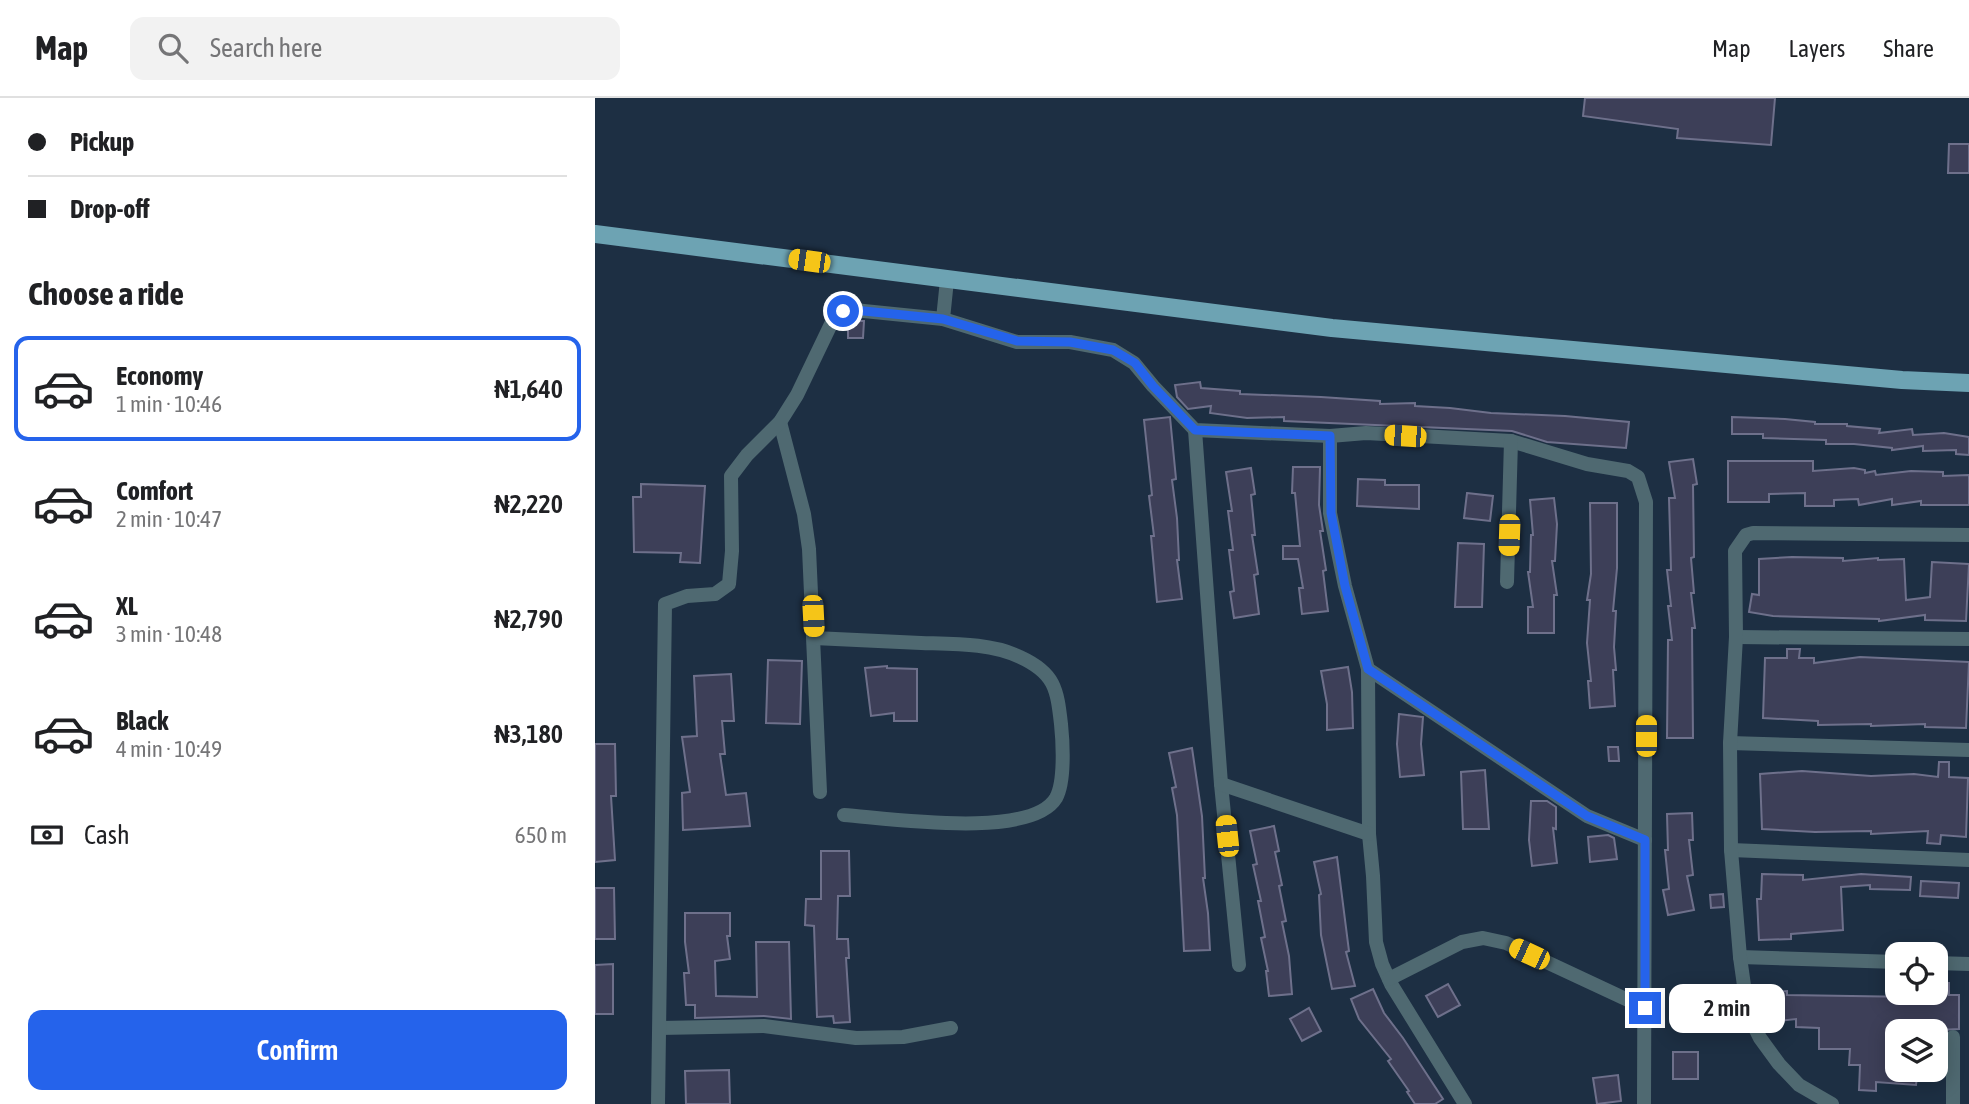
<!DOCTYPE html>
<meta charset="utf-8">
<style>
:root{--surface:#fff;--page:#f2f2f2;--text:#202124;--muted:#757577;--line:#e0e0e0;--accent:#2563eb}
body{margin:0;font-family:"Asap Condensed",sans-serif;background:var(--page);color:var(--text);height:100vh;display:flex;flex-direction:column;font-size:26px;white-space:nowrap}
*{box-sizing:border-box;margin:0}
p{font-size:23px;color:var(--muted)}
.icon{flex:none;width:38px;height:38px;fill:none;stroke:currentColor;stroke-width:2;stroke-linecap:round;stroke-linejoin:round}
.map{position:relative;flex:1;overflow:hidden}
.panel{display:flex;flex-direction:column;background:var(--surface);width:595px}
.panel>*{flex:none}
.hud{display:grid;align-content:center;height:154px;padding:0 28px;background:var(--surface)}
.fabs{position:absolute;left:1290px;top:844px;display:grid;gap:14px}
.fabs a{display:grid;place-items:center;width:63px;height:63px;border-radius:14px;background:var(--surface);box-shadow:0 4px 18px #0003;font-size:35px}
.end{position:absolute;width:32px;height:32px;margin:-16px;border:9px solid #2563eb;background:#fff;box-shadow:0 0 0 4px #fff}
.from{border-radius:50%}
.bubble{position:absolute;height:49px;border-radius:14px;background:var(--surface);box-shadow:0 4px 18px #0003;font-size:23px;font-weight:600;line-height:49px;text-align:center}
.car{position:absolute;width:21px;height:42px;margin:-21px -10px;border-radius:9px;box-shadow:0 0 5px 2px #0007;background:linear-gradient(#f5c518 24%,#345 0 40%,#f5c518 0 76%,#345 0 86%,#f5c518 0)}
.hud b{display:flex;align-items:center;gap:24px;height:66px;font-size:26px}
.hud b+b{border-top:2px solid var(--line)}
.hud i{width:18px;height:18px;background:var(--text)}
ul{padding:0;list-style:none}
li{display:flex;align-items:center;gap:21px;height:105px;margin:0 14px 10px;padding:0 14px;border:4px solid transparent;border-radius:14px}
li div{flex:1}
li b{display:block;font-size:26px}
li em{font-style:normal;font-weight:600}
li.current{border-color:var(--accent)}
li>.icon{width:63px;height:63px;stroke-width:1.5}
h2{padding:0 28px;font-size:32px;line-height:84px}
.pay{display:flex;align-items:center;gap:18px;height:77px;padding:0 28px;font-size:26px}
.pay p{margin-inline-start:auto}
.primary-button{display:flex;gap:14px;margin-top:auto;padding:14px 28px}
.primary-button a{flex:1;height:80px;border-radius:14px;background:var(--accent);color:#fff;font-size:28px;font-weight:600;line-height:80px;text-align:center}
header{display:flex;align-items:center;gap:42px;box-sizing:border-box;height:98px;padding:0 35px;background:var(--surface);border-bottom:2px solid var(--line)}
header strong{font-size:33px}
nav{display:flex;gap:38px;margin-inline-start:auto;font-size:24px}
.search{width:490px;height:63px;background:var(--page);display:flex;align-items:center;gap:18px;box-sizing:border-box;padding:0 24px;border-radius:14px;color:var(--muted);font-size:26px}
main{display:flex;flex:1;min-height:0}
.map>svg:first-child{display:block}
.building{fill:#3d3f58;stroke:#6e708b;stroke-width:2}
.lines{fill:none;stroke-linecap:round;stroke-linejoin:round}
.minor{stroke:#4f6971;stroke-width:14}
.major{stroke:#6da3b3;stroke-width:18}
.route{stroke:#2563eb;stroke-width:9}
</style>
<header>
<strong>Map</strong>
<div class="search"><svg class="icon" aria-label="search" viewBox="0 0 24 24"><circle cx="10" cy="10" r="6"/><path d="M15 15l6 6"/></svg>Search here</div>
<nav><a>Map</a><a>Layers</a><a>Share</a></nav>
</header>
<main>
<section class="panel">
<div class="hud">
<b><i class="from"></i>Pickup</b>
<b><i></i>Drop-off</b>
</div>
<h2>Choose a ride</h2>
<ul>
<li class="current"><svg class="icon" aria-label="car" viewBox="0 0 24 24"><path d="M5 17H2v-5l4-1 3-4h7l3 4 3 1v5h-3M9 17h6M6 11h13"/><circle cx="7" cy="17" r="2"/><circle cx="17" cy="17" r="2"/></svg><div><b>Economy</b><p>1 min · 10:46</p></div><em>₦1,640</em></li>
<li><svg class="icon" aria-label="car" viewBox="0 0 24 24"><path d="M5 17H2v-5l4-1 3-4h7l3 4 3 1v5h-3M9 17h6M6 11h13"/><circle cx="7" cy="17" r="2"/><circle cx="17" cy="17" r="2"/></svg><div><b>Comfort</b><p>2 min · 10:47</p></div><em>₦2,220</em></li>
<li><svg class="icon" aria-label="car" viewBox="0 0 24 24"><path d="M5 17H2v-5l4-1 3-4h7l3 4 3 1v5h-3M9 17h6M6 11h13"/><circle cx="7" cy="17" r="2"/><circle cx="17" cy="17" r="2"/></svg><div><b>XL</b><p>3 min · 10:48</p></div><em>₦2,790</em></li>
<li><svg class="icon" aria-label="car" viewBox="0 0 24 24"><path d="M5 17H2v-5l4-1 3-4h7l3 4 3 1v5h-3M9 17h6M6 11h13"/><circle cx="7" cy="17" r="2"/><circle cx="17" cy="17" r="2"/></svg><div><b>Black</b><p>4 min · 10:49</p></div><em>₦3,180</em></li>
</ul>
<div class="pay"><svg class="icon" aria-label="cash" viewBox="0 0 24 24"><path d="M3 7h18v10H3z"/><circle cx="12" cy="12" r="2"/></svg>Cash<p>650 m</p></div>
<div class="primary-button"><a>Confirm</a></div>
</section>
<div class="map">
<svg width="1374" height="1006" viewBox="0 0 1374 1006">
<rect width="100%" height="100%" fill="#1d2f43"/>
<g class="building">
<polygon points="990,0 1180,0 1176,47 1082,40 1083,31 988,18"/>
<polygon points="1354,46 1374,46 1374,75 1353,75"/>
<polygon points="253,223 269,223 268,240 253,240"/>
<polygon points="605,284 606,290 645,293 645,296 726,299 785,303 785,306 820,305 820,308 855,310 896,315 970,318 1034,324 1031,350 952,344 917,333 689,323 689,319 652,320 615,315 616,308 593,311 582,299 580,287"/>
<polygon points="575,319 581,381 577,382 582,420 584,462 582,462 587,501 562,504 556,438 559,438 554,398 557,397 549,322"/>
<polygon points="1137,319 1190,321 1220,324 1220,326 1252,326 1252,328 1285,331 1284,335 1317,331 1318,337 1349,335 1374,339 1374,357 1361,356 1361,352 1328,353 1328,348 1297,352 1297,350 1259,346 1231,346 1231,342 1168,340 1168,336 1137,336"/>
<polygon points="1098,361 1102,386 1098,387 1099,459 1096,460 1099,495 1096,495 1100,530 1097,530 1098,640 1072,640 1073,542 1077,542 1073,508 1076,508 1072,472 1076,472 1074,400 1080,400 1074,364"/>
<polygon points="1133,363 1218,363 1218,373 1259,370 1270,372 1270,375 1280,373 1281,377 1316,373 1348,374 1348,378 1374,377 1374,407 1326,407 1326,403 1297,407 1297,401 1264,407 1263,401 1239,402 1239,408 1210,408 1210,395 1174,396 1174,404 1133,404"/>
<polygon points="698,369 725,369 724,407 728,433 725,433 731,472 728,473 733,513 707,516 704,490 708,490 703,461 688,461 688,448 705,448 700,395 697,395"/>
<polygon points="656,370 660,396 656,397 660,437 657,437 663,476 659,477 664,516 639,520 635,494 639,493 634,452 638,452 633,413 637,413 631,374"/>
<polygon points="763,381 790,382 790,387 824,387 824,411 762,408"/>
<polygon points="46,386 110,388 105,465 85,464 86,455 39,454 38,399 46,399"/>
<polygon points="872,395 898,398 895,423 869,420"/>
<polygon points="959,400 962,426 960,463 957,463 962,497 959,497 959,535 933,535 933,509 938,509 933,474 935,474 936,437 938,437 935,402"/>
<polygon points="995,405 1022,405 1022,470 1018,513 1021,513 1019,549 1021,572 1018,572 1020,608 995,610 993,583 996,583 992,545 995,502 992,502 996,476"/>
<polygon points="863,445 889,446 887,509 860,509"/>
<polygon points="1197,459 1248,460 1248,463 1283,460 1283,462 1309,461 1311,502 1335,499 1337,464 1374,466 1371,523 1330,522 1330,517 1284,523 1284,521 1178,518 1154,514 1157,496 1164,497 1164,461"/>
<polygon points="1192,551 1205,551 1204,560 1219,560 1219,565 1265,559 1374,564 1371,630 1330,629 1330,626 1276,628 1276,626 1223,627 1223,623 1168,620 1170,560 1192,560"/>
<polygon points="173,562 207,563 205,626 171,625"/>
<polygon points="292,568 292,570 322,571 322,623 299,623 299,615 276,618 270,570"/>
<polygon points="753,569 757,594 758,630 732,632 732,606 726,573"/>
<polygon points="136,576 139,623 127,623 130,656 125,656 131,697 151,695 155,728 88,732 87,695 95,694 87,639 102,638 99,578"/>
<polygon points="804,616 828,619 826,646 829,677 805,679 802,646"/>
<polygon points="0,646 20,646 21,698 16,698 20,762 0,764"/>
<polygon points="1013,649 1023,649 1024,663 1014,663"/>
<polygon points="597,650 607,718 610,780 608,780 613,815 615,852 589,853 582,717 577,690 581,689 574,655"/>
<polygon points="1344,664 1354,664 1354,679 1373,680 1371,739 1346,737 1345,746 1332,745 1333,733 1276,736 1276,733 1220,734 1167,731 1165,676 1207,673 1276,678 1319,676 1343,679"/>
<polygon points="890,672 894,731 868,731 866,674"/>
<polygon points="936,703 952,703 961,709 961,731 958,730 962,765 937,768 934,742"/>
<polygon points="1097,715 1098,742 1094,742 1098,777 1092,778 1099,812 1073,817 1068,792 1074,791 1070,752 1073,752 1072,716"/>
<polygon points="679,728 684,753 680,754 687,787 684,788 691,823 687,824 694,858 697,896 674,898 671,873 673,873 666,840 670,839 663,803 666,803 658,767 662,766 655,733"/>
<polygon points="1013,737 1019,740 1022,761 995,764 993,739"/>
<polygon points="226,753 254,753 255,798 243,798 242,841 253,841 254,860 251,860 255,924 239,925 238,918 222,919 219,828 210,827 211,801 226,801"/>
<polygon points="742,759 754,853 751,854 760,888 737,891 726,837 724,797 726,796 719,764"/>
<polygon points="1167,776 1208,777 1208,782 1266,776 1316,779 1315,792 1275,791 1275,787 1246,789 1248,832 1196,836 1196,841 1164,842 1162,801 1166,801"/>
<polygon points="1326,783 1364,785 1363,800 1325,798"/>
<polygon points="0,790 19,790 20,841 0,841"/>
<polygon points="1128,796 1129,809 1116,810 1115,797"/>
<polygon points="90,815 135,815 135,838 132,838 135,861 120,863 121,898 162,899 161,844 194,844 196,921 169,918 100,920 100,907 91,907 89,875 94,875 90,844"/>
<polygon points="18,866 18,916 0,916 0,867"/>
<polygon points="1340,885 1354,885 1354,897 1364,897 1364,931 1325,933 1325,930 1303,930 1302,971 1323,971 1321,987 1281,984 1281,993 1264,992 1265,967 1254,967 1255,951 1224,951 1224,930 1201,929 1201,921 1175,924 1171,895 1192,893 1192,897 1321,899 1332,898 1331,894 1340,894"/>
<polygon points="853,886 865,907 843,919 831,898"/>
<polygon points="778,891 789,915 808,940 848,1001 840,1006 820,1006 812,994 814,993 793,963 796,961 764,921 756,901"/>
<polygon points="714,910 726,933 707,943 695,921"/>
<rect x="1078" y="954" width="25" height="27"/>
<polygon points="134,972 135,1006 91,1006 90,973"/>
<polygon points="1023,977 1026,1003 1002,1006 998,980"/>
</g>
<g class="lines">
<g class="minor">
<polyline points="352,182 348,221 422,244 475,244 518,252 539,265 558,288 600,332 735,338 771,335 916,343 992,366 1033,373 1043,379 1051,404 1049,1006"/>
<polyline points="185,324 209,416 214,451 225,694"/>
<polyline points="600,332 626,686 644,867"/>
<polyline points="735,338 735,415 750,488 773,571 992,718 1050,742"/>
<polyline points="912,484 916,343"/>
<polyline points="1141,539 1374,541"/>
<path d="M219 540C255 542 290 543 326 545 358 546 396 545 425 559 460 575 462 591 466 626 468 645 470 684 461 700 436 742 292 720 249 717"/>
<polyline points="773,571 774,736 778,778 781,844 787,866 796,886 870,1006"/>
<polyline points="1135,645 1374,652"/>
<polyline points="626,686 774,736"/>
<polyline points="1136,752 1374,762"/>
<polyline points="1145,859 1302,864"/>
<polyline points="1340,865 1374,866"/>
<polyline points="794,881 867,844 888,840 911,845 1050,910"/>
<polyline points="65,930 169,928 261,940 308,939 356,930"/>
<polyline points="1358,939 1358,1006"/>
<polyline points="63,1006 70,506 92,498 120,496 134,486 137,453 136,378 152,357 185,324 202,297 238,222 248,213 259,212 348,221"/>
<polyline points="1237,1006 1204,987 1184,966 1165,940 1153,916 1145,859 1136,752 1135,645 1141,539 1140,453 1151,437 1158,435 1374,437"/>
</g>
<polyline class="major" points="0,136 737,230 1307,282 1374,285"/>
</g>
<g class="lines">
<polyline class="route" points="248,213 259,212 348,221 422,243 475,244 518,252 540,265 558,288 600,332 735,338 736,415 750,488 773,571 992,718 1050,742 1050,910"/>
</g>
</svg>
<div class="fabs">
<a><svg class="icon" aria-label="locate" viewBox="0 0 24 24"><circle cx="12" cy="12" r="6"/><path d="M12 2v4M12 18v4M2 12h4M18 12h4"/></svg></a>
<a><svg class="icon" aria-label="layers" viewBox="0 0 24 24"><path d="M12 4l9 5-9 5-9-5zM3 14l9 5 9-5"/></svg></a>
</div>
<i class="end from" style="left:248px;top:213px"></i>
<i class="end" style="left:1050px;top:910px"></i>
<div class="bubble" style="left:1074px;top:886px;width:116px">2 min</div>
<i class="car" style="left:214px;top:163px;rotate:278deg"></i>
<i class="car" style="left:810px;top:338px;rotate:274deg"></i>
<i class="car" style="left:914px;top:437px;rotate:182deg"></i>
<i class="car" style="left:218px;top:518px;rotate:177deg"></i>
<i class="car" style="left:1051px;top:638px;rotate:0deg"></i>
<i class="car" style="left:632px;top:738px;rotate:354deg"></i>
<i class="car" style="left:934px;top:856px;rotate:295deg"></i>
</div>
</main>
